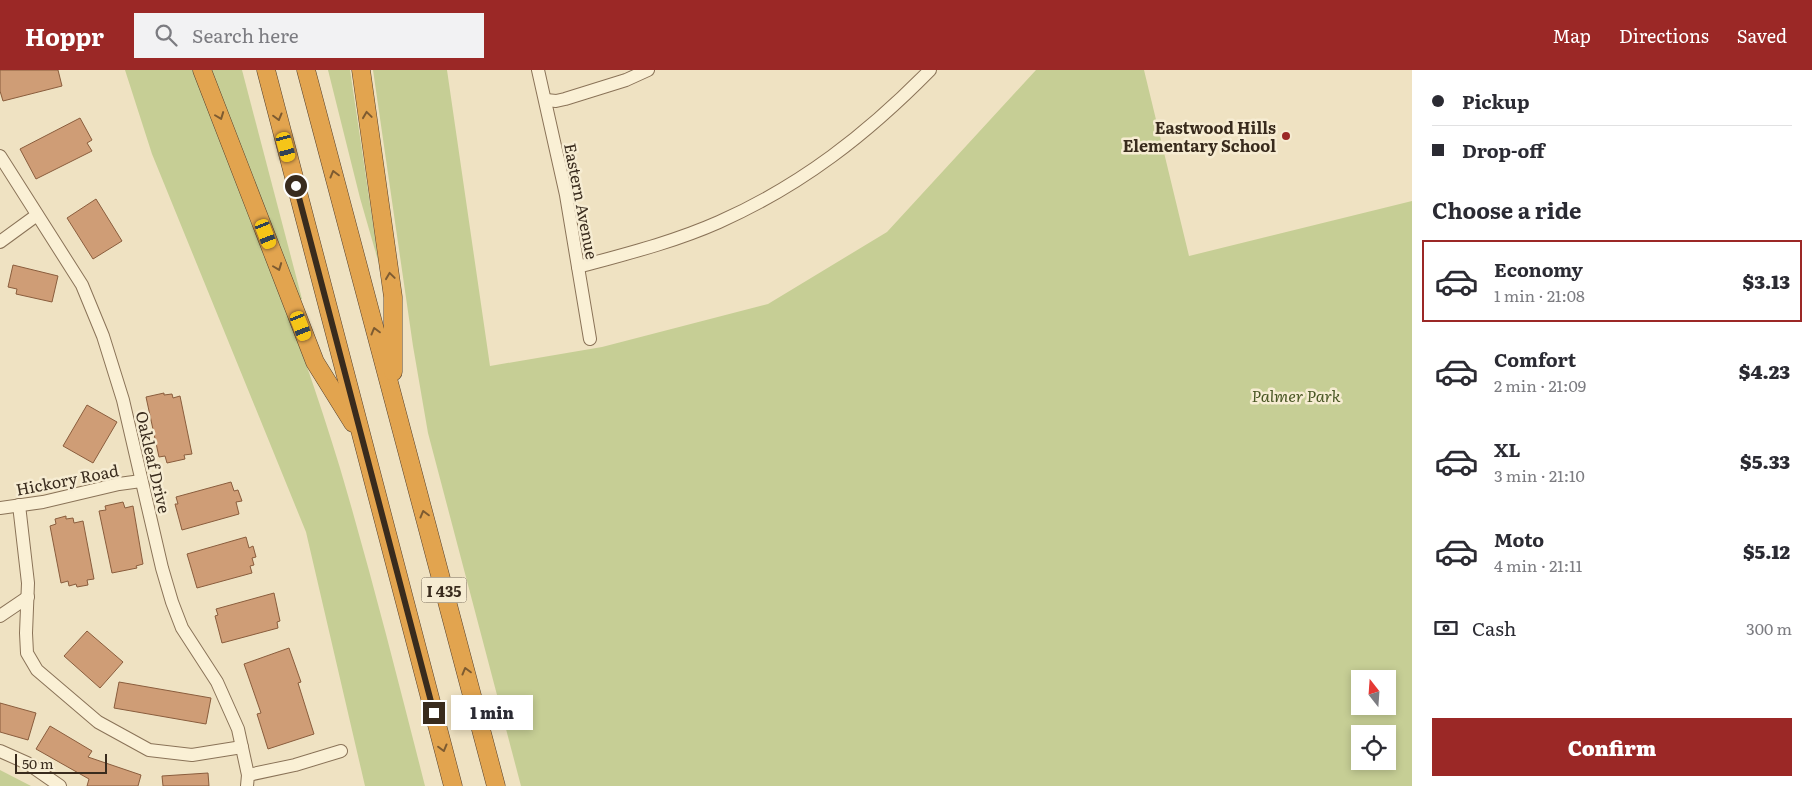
<!DOCTYPE html>
<meta charset="utf-8">
<style>
:root{--surface:#fff;--page:#f2f2f3;--text:#2b2b33;--muted:#7c7c81;--line:#e1e1e2;--accent:#9b2826}
body{margin:0;font-family:Literata,serif;background:var(--page);color:var(--text);height:100vh;display:flex;flex-direction:column;font-size:19px;white-space:nowrap}
*{box-sizing:border-box;margin:0}
p{font-size:16px;color:var(--muted)}
.icon{flex:none;width:28px;height:28px;fill:none;stroke:currentColor;stroke-width:2;stroke-linecap:round;stroke-linejoin:round}
.map{position:relative;flex:1;overflow:hidden}
.details{display:flex;flex-direction:column;background:var(--surface);width:400px}
.details>*{flex:none}
.guide{display:grid;align-content:center;height:110px;padding:0 20px;background:var(--surface)}
.needle{width:32px;rotate:343deg}
.tools{position:absolute;left:1351px;top:600px;display:grid;gap:10px}
.tools a{display:grid;place-items:center;width:45px;height:45px;border-radius:0px;background:var(--surface);box-shadow:0 2px 8px #0003;font-size:25px}
.scale{position:absolute;left:15px;bottom:12px;width:92px;box-sizing:border-box;padding-left:5px;border:2px solid #392b1d;border-top:0;font-size:14px;line-height:18px;white-space:nowrap;color:#392b1d;-webkit-text-stroke:4px #f6ecd2;paint-order:stroke}
.end{position:absolute;width:22px;height:22px;margin:-11px;border:6px solid #392b1d;background:#fff;box-shadow:0 0 0 2px #fff}
.from{border-radius:50%}
.bubble{position:absolute;height:35px;border-radius:0px;background:var(--surface);box-shadow:0 2px 8px #0003;font-size:16px;font-weight:800;line-height:35px;text-align:center}
.car{position:absolute;width:15px;height:30px;margin:-15px -8px;border-radius:6px;box-shadow:0 0 4px 1px #0007;background:linear-gradient(#f5c518 24%,#345 0 40%,#f5c518 0 76%,#345 0 86%,#f5c518 0)}
.guide b{display:flex;align-items:center;gap:18px;height:48px;font-size:19px}
.guide b+b{border-top:1px solid var(--line)}
.guide i{width:12px;height:12px;background:var(--text)}
ul{padding:0;list-style:none}
li{display:flex;align-items:center;gap:15px;height:82px;margin:0 10px 8px;padding:0 10px;border:2px solid transparent;border-radius:0px}
li div{flex:1}
li b{display:block;font-size:19px}
li em{font-style:normal;font-weight:800}
li.on{border-color:var(--accent)}
li>.icon{width:45px;height:45px;stroke-width:1.5}
h2{padding:0 20px;font-size:22px;line-height:60px}
.pay{display:flex;align-items:center;gap:12px;height:55px;padding:0 20px;font-size:19px}
.pay p{margin-inline-start:auto}
.cta{display:flex;gap:10px;margin-top:auto;padding:10px 20px}
.cta a{flex:1;height:58px;border-radius:0px;background:var(--accent);color:#fff;font-size:20px;font-weight:800;line-height:58px;text-align:center}
header{display:flex;align-items:center;gap:30px;box-sizing:border-box;height:70px;padding:0 25px;background:var(--accent);color:#fff}
header strong{font-size:24px}
nav{display:flex;gap:28px;margin-inline-start:auto;font-size:18px}
.search{width:350px;height:45px;background:var(--page);display:flex;align-items:center;gap:12px;box-sizing:border-box;padding:0 18px;border-radius:0px;color:var(--muted);font-size:19px}
main{display:flex;flex:1;min-height:0}
.map>svg:first-child{display:block}
.green{fill:#c6ce95;fill-rule:evenodd}
.building{fill:#cf9d76;stroke:#8a5d3d}
.lines{fill:none;stroke-linecap:round;stroke-linejoin:round}
.minor-casing{stroke:#8a7358;stroke-width:14}
.highway-casing{stroke:#57412d;stroke-width:19}
.minor{stroke:#faf0d5;stroke-width:12}
.highway{stroke:#e2a44f;stroke-width:18}
.oneway{stroke:#7d5b31}
.route{stroke:#392b1d;stroke-width:6}
.poi-dot{fill:#9b2826;stroke:#f6ecd2;stroke-width:2}
.labels{text-anchor:middle;dominant-baseline:central;stroke-width:5;stroke-linejoin:round;paint-order:stroke}
.shield{fill:#f6ecd2;stroke:#726553;stroke-width:1}
.shield-label{font-size:15px;font-weight:bold;fill:#392b1d}
.poi-label{font-size:16px;font-weight:bold;fill:#392b1d;stroke:#f6ecd2;text-anchor:end}
.street-label{font-size:16px;fill:#392b1d;stroke:#f6ecd2}
.park-label{font-size:16px;font-style:italic;fill:#485623;stroke:#f6ecd2}
</style>
<header>
<strong>Hoppr</strong>
<div class="search"><svg class="icon" aria-label="search" viewBox="0 0 24 24"><circle cx="10" cy="10" r="6"/><path d="M15 15l6 6"/></svg>Search here</div>
<nav><a>Map</a><a>Directions</a><a>Saved</a></nav>
</header>
<main>
<div class="map">
<svg width="1412" height="716" viewBox="0 0 1412 716">
<rect width="100%" height="100%" fill="#efe2c2"/>
<g class="green">
<path d="M125 0H195C246 131 299 263 340 398 371 503 398 610 425 716H365L306 462 152 84Z"/>
<polygon points="211,0 242,0 302,229 298,230"/>
<polygon points="328,0 350,0 379,194 360,128"/>
<path d="M373 0H447L490 296 602 277 768 234 887 162 1036 0H1144L1189 186 1412 131V716H521L428 363 413 276ZM1360 609H1388V636H1360ZM1360 664H1388V691H1360Z"/>
<polygon points="0,700 31,716 0,716"/>
</g>
<g class="building">
<polygon points="0,0 58,0 62,16 3,31 0,21"/>
<polygon points="80,48 92,70 87,73 92,81 36,109 20,79"/>
<polygon points="96,129 122,171 93,189 67,148"/>
<polygon points="13,195 58,206 52,232 16,224 17,219 8,217"/>
<polygon points="164,323 164,325 172,324 173,328 180,326 192,384 184,385 185,389 167,393 165,386 159,387 146,327"/>
<polygon points="87,335 117,352 93,393 63,376"/>
<polygon points="231,412 234,421 238,420 242,431 236,432 239,444 182,460 175,434 178,434 176,427"/>
<polygon points="123,432 125,438 133,436 143,494 136,496 137,498 112,503 99,441 106,440 105,436"/>
<polygon points="66,446 66,449 73,448 74,453 83,451 94,509 87,510 88,515 77,517 76,514 69,516 68,511 61,513 50,456 56,454 55,449"/>
<polygon points="246,467 249,478 253,476 256,487 252,488 254,495 250,496 252,503 197,518 187,484"/>
<polygon points="274,523 280,551 277,552 278,558 222,573 215,546 218,545 216,539"/>
<polygon points="87,561 123,592 100,618 64,586"/>
<polygon points="289,578 301,612 298,613 314,664 268,679 257,644 261,643 244,594"/>
<polygon points="119,612 211,628 206,654 114,638"/>
<polygon points="0,633 36,643 28,670 0,662"/>
<polygon points="50,656 92,681 88,687 141,705 138,716 87,716 89,709 36,679"/>
<polygon points="208,703 209,716 163,716 162,706"/>
</g>
<g class="lines">
<defs>
<g id="minor">
<polyline points="538,0 566,125 590,269"/>
<polyline points="546,30 556,31 565,29 626,10 648,0"/>
<polyline points="0,86 82,215 103,266 123,330 162,498 172,532 182,558 217,612 238,659 248,705 247,716"/>
<polyline points="0,172 37,145"/>
<path d="M578 197C626 184 674 172 719 152 802 115 867 64 930 0"/>
<polyline points="19,435 28,513 26,563 27,583 37,600 98,652 149,680 192,685 242,677"/>
<polyline points="0,438 43,432 119,414 141,411"/>
<polyline points="0,546 28,527"/>
<polyline points="0,681 27,693 60,716"/>
<polyline points="248,705 295,695 341,681"/>
</g>
<g id="highway">
<polyline points="202,0 315,292 353,353"/>
<polyline points="266,0 453,716"/>
<polyline points="306,0 496,716"/>
<polyline points="361,0 393,227 393,302"/>
</g>
</defs>
<use href="#minor" class="minor-casing"/>
<use href="#highway" class="highway-casing"/>
<use href="#minor" class="minor"/>
<use href="#highway" class="highway"/>
</g>
<defs><path id="oneway-chevron" d="M-2-3.5L2.5 0L-2 3.5" fill="none" stroke-width="1.6" stroke-linecap="round" stroke-linejoin="round" transform="scale(1.25)"/></defs>
<g class="oneway">
<use href="#oneway-chevron" transform="translate(367 45) rotate(-98)"/>
<use href="#oneway-chevron" transform="translate(220 46) rotate(69)"/>
<use href="#oneway-chevron" transform="translate(278 47) rotate(75)"/>
<use href="#oneway-chevron" transform="translate(334 104) rotate(-105)"/>
<use href="#oneway-chevron" transform="translate(278 197) rotate(69)"/>
<use href="#oneway-chevron" transform="translate(390 206) rotate(-98)"/>
<use href="#oneway-chevron" transform="translate(375 261) rotate(-105)"/>
<use href="#oneway-chevron" transform="translate(424 444) rotate(-105)"/>
<use href="#oneway-chevron" transform="translate(466 601) rotate(-105)"/>
<use href="#oneway-chevron" transform="translate(443 678) rotate(75)"/>
</g>
<g class="lines">
<polyline class="route" points="296,116 434,643"/>
</g>
<circle class="poi-dot" cx="1286" cy="66" r="5"/>
<g class="labels">
<rect class="shield" x="421.5" y="507.5" width="45" height="25" rx="4"/>
<g class="shield-label">
<text x="444" y="520">I 435</text>
</g>
<g class="poi-label">
<text x="1276" y="57">Eastwood Hills<tspan x="1276" dy="18">Elementary School</tspan></text>
</g>
<g class="street-label">
<text transform="translate(582 131) rotate(79)">Eastern Avenue</text>
<text transform="translate(154 392) rotate(77)">Oakleaf Drive</text>
<text transform="translate(67 409) rotate(-11)">Hickory Road</text>
</g>
<g class="park-label">
<text x="1296" y="325">Palmer Park</text>
</g>
</g>
</svg>
<div class="tools">
<a><svg class="needle" viewBox="-14 -14 28 28"><path d="M0-13l5 13h-10z" fill="#e53935"/><path d="M0 13l5-13h-10z" fill="#7c7c81"/></svg></a>
<a><svg class="icon" aria-label="locate" viewBox="0 0 24 24"><circle cx="12" cy="12" r="6"/><path d="M12 2v4M12 18v4M2 12h4M18 12h4"/></svg></a>
</div>
<div class="scale">50 m</div>
<i class="end from" style="left:296px;top:116px"></i>
<i class="end" style="left:434px;top:643px"></i>
<div class="bubble" style="left:451px;top:625px;width:82px">1 min</div>
<i class="car" style="left:286px;top:77px;rotate:165deg"></i>
<i class="car" style="left:266px;top:164px;rotate:159deg"></i>
<i class="car" style="left:301px;top:256px;rotate:159deg"></i>
</div>
<section class="details">
<div class="guide">
<b><i class="from"></i>Pickup</b>
<b><i></i>Drop-off</b>
</div>
<h2>Choose a ride</h2>
<ul>
<li class="on"><svg class="icon" aria-label="car" viewBox="0 0 24 24"><path d="M5 17H2v-5l4-1 3-4h7l3 4 3 1v5h-3M9 17h6M6 11h13"/><circle cx="7" cy="17" r="2"/><circle cx="17" cy="17" r="2"/></svg><div><b>Economy</b><p>1 min · 21:08</p></div><em>$3.13</em></li>
<li><svg class="icon" aria-label="car" viewBox="0 0 24 24"><path d="M5 17H2v-5l4-1 3-4h7l3 4 3 1v5h-3M9 17h6M6 11h13"/><circle cx="7" cy="17" r="2"/><circle cx="17" cy="17" r="2"/></svg><div><b>Comfort</b><p>2 min · 21:09</p></div><em>$4.23</em></li>
<li><svg class="icon" aria-label="car" viewBox="0 0 24 24"><path d="M5 17H2v-5l4-1 3-4h7l3 4 3 1v5h-3M9 17h6M6 11h13"/><circle cx="7" cy="17" r="2"/><circle cx="17" cy="17" r="2"/></svg><div><b>XL</b><p>3 min · 21:10</p></div><em>$5.33</em></li>
<li><svg class="icon" aria-label="car" viewBox="0 0 24 24"><path d="M5 17H2v-5l4-1 3-4h7l3 4 3 1v5h-3M9 17h6M6 11h13"/><circle cx="7" cy="17" r="2"/><circle cx="17" cy="17" r="2"/></svg><div><b>Moto</b><p>4 min · 21:11</p></div><em>$5.12</em></li>
</ul>
<div class="pay"><svg class="icon" aria-label="cash" viewBox="0 0 24 24"><path d="M3 7h18v10H3z"/><circle cx="12" cy="12" r="2"/></svg>Cash<p>300 m</p></div>
<div class="cta"><a>Confirm</a></div>
</section>
</main>
